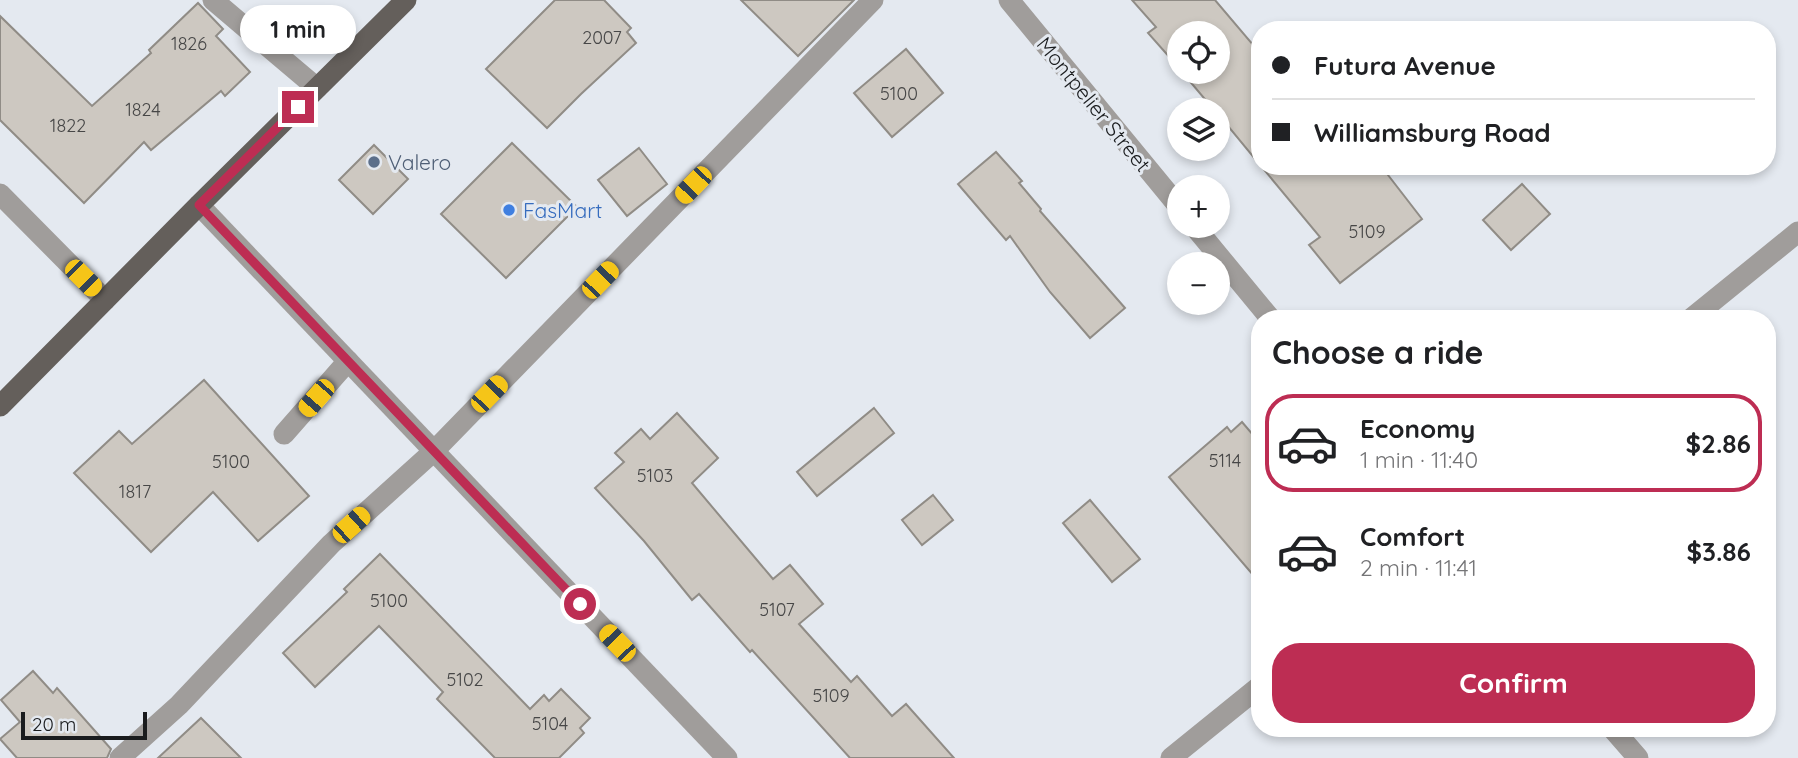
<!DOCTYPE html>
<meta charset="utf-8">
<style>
:root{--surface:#fff;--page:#f2f2f2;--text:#202124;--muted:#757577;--line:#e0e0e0;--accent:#bd2d53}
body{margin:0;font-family:Quicksand,sans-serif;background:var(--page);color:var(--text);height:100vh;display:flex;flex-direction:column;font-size:26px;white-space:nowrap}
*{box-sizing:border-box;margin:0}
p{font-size:23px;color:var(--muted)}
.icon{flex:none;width:38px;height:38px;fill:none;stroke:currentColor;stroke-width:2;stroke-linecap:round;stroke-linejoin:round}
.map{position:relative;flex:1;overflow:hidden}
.panel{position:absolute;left:1251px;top:310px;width:525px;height:427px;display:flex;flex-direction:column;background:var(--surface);border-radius:28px;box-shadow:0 4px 10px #0003}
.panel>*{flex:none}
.top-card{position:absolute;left:1251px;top:21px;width:525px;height:154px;border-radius:28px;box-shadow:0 4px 10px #0003;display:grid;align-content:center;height:154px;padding:0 21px;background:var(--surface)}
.fabs{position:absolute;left:1167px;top:21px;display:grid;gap:14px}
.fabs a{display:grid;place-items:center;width:63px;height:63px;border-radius:50%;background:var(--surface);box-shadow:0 4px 10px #0003;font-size:35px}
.scale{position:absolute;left:21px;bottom:18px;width:126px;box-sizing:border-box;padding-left:7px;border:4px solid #1a1c1e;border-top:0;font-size:19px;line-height:24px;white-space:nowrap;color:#1a1c1e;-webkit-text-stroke:5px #e4e9f0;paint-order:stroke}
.end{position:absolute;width:32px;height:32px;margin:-16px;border:9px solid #bd2d53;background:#fff;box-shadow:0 0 0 4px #fff}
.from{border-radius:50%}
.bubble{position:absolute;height:49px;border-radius:24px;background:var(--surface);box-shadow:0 4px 10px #0003;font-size:23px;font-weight:700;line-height:49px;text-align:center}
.car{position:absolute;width:21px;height:42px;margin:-21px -10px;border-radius:9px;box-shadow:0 0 5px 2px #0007;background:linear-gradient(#f5c518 24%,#345 0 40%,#f5c518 0 76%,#345 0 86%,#f5c518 0)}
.top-card b{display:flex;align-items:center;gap:24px;height:66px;font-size:26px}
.top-card b+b{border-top:2px solid var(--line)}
.top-card i{width:18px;height:18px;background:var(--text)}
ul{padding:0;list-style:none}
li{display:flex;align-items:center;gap:21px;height:98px;margin:0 14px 10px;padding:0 7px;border:4px solid transparent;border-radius:28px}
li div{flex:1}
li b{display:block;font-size:26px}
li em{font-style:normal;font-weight:700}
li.selected{border-color:var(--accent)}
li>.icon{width:63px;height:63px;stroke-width:1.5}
h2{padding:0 21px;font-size:32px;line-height:84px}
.cta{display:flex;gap:14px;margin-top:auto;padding:14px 21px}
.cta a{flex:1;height:80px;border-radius:28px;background:var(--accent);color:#fff;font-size:28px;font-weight:700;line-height:80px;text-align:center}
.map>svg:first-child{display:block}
.building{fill:#cdc8c1;stroke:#908c86;stroke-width:2}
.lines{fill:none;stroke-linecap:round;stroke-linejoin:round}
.minor{stroke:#a09d9b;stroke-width:21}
.major{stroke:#645f5b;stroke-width:21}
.route{stroke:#bd2d53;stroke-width:9}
.service-dot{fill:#5c6f8a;stroke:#e4e9f0;stroke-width:2.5}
.shop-dot{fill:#3f7fe0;stroke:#e4e9f0;stroke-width:2.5}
.labels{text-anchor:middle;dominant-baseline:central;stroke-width:6;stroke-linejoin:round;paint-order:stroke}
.number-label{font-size:18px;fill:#474747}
.street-label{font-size:21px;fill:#1a1c1e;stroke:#e4e9f0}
.service-label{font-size:21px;fill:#4e5e75;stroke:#e4e9f0;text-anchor:start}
.shop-label{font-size:21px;fill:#366cbe;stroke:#e4e9f0;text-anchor:start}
</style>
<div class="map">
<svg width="1798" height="758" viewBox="0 0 1798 758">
<rect width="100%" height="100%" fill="#e4e9f0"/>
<g class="building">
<polygon points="555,0 604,0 631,28 627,32 636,43 581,94 547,128 486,69"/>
<polygon points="741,0 854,0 798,56"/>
<polygon points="1132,0 1215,0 1260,53 1260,165 1218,114 1218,110 1214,110 1182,72 1218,72 1218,33 1180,33 1180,69 1148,33 1156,27"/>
<polygon points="198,3 223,29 216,36 250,72 225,96 221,91 151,150 144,142 84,203 0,120 0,16 92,106 151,53 149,50"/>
<polygon points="906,49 943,93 892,137 854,93"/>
<polygon points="512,143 577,207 506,278 441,214"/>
<polygon points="374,145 408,179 373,214 339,180"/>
<polygon points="639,148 667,184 627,216 598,180"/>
<polygon points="996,152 1022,181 1019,183 1041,209 1040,211 1125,308 1090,338 1050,292 1010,236 1006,240 958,184"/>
<polygon points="1261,166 1381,166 1422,219 1340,283 1309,245 1320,237"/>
<polygon points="1522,184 1550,214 1511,250 1483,220"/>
<polygon points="204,380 309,496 258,541 213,492 151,552 74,473 119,431 132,444"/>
<polygon points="874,408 894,433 817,496 797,472"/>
<polygon points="677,413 718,458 692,483 773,579 790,565 823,604 799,624 851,682 857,676 892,716 906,704 954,758 850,758 752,650 750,652 699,594 692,600 644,541 595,488 624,462 615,453 641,429 650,439"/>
<polygon points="1242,422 1260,443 1260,583 1169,477 1227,427 1231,432"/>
<polygon points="933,495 953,520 922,545 902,520"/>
<polygon points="1090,500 1140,559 1112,582 1063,523"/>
<polygon points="380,554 530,709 544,695 549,701 561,689 590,718 580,728 584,733 559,758 495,758 437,699 443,692 379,626 315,687 283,653 347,592 344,589"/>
<polygon points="33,671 53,693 57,688 111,749 107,758 17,758 0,739 20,722 1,700"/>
<polygon points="201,718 241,758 158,758"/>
</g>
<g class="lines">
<g class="minor">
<polyline points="213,0 317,88"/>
<polyline points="1009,0 1180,208"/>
<polyline points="0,194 105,300"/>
<polyline points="199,205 727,758"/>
<polyline points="1194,226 1270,318"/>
<polyline points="1692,318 1798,232"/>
<polyline points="284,434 348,361"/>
<polyline points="1612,728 1638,758"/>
<polyline points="120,758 179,705 331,544 434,451 873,0"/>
<polyline points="1171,758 1260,686"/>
</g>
<polyline class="major" points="0,406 199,205 406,0"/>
</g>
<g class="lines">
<polyline class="route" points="298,107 199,205 580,604"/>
</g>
<circle class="service-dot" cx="374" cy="162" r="7"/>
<circle class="shop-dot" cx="509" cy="210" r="7"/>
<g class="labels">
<g class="number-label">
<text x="602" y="37">2007</text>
<text x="189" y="43">1826</text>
<text x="899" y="93">5100</text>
<text x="143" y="109">1824</text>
<text x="68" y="125">1822</text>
<text x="1367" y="231">5109</text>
<text x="1225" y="460">5114</text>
<text x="231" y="461">5100</text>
<text x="655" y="475">5103</text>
<text x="135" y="491">1817</text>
<text x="389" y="600">5100</text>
<text x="777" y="609">5107</text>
<text x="465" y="679">5102</text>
<text x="831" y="695">5109</text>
<text x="550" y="723">5104</text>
</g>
<g class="street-label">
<text transform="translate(1094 104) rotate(51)">Montpelier Street</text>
</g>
<g class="service-label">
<text x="388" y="162">Valero</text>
</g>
<g class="shop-label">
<text x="523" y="210">FasMart</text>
</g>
</g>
</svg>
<div class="fabs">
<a><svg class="icon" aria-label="locate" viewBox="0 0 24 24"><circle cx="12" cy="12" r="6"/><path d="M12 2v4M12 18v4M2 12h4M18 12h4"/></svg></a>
<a><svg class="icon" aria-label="layers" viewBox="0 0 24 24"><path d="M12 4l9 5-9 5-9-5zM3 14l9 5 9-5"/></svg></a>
<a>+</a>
<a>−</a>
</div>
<div class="scale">20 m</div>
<i class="end from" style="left:580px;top:604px"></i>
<i class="end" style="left:298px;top:107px"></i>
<div class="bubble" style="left:240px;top:5px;width:116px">1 min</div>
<i class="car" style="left:693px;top:185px;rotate:224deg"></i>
<i class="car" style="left:83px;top:278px;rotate:135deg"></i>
<i class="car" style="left:600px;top:280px;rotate:44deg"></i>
<i class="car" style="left:489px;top:394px;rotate:44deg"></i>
<i class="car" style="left:316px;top:398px;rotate:221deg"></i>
<i class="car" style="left:351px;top:525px;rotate:48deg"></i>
<i class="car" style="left:617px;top:643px;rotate:316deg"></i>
<div class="top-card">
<b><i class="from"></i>Futura Avenue</b>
<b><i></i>Williamsburg Road</b>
</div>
<section class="panel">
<h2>Choose a ride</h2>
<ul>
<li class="selected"><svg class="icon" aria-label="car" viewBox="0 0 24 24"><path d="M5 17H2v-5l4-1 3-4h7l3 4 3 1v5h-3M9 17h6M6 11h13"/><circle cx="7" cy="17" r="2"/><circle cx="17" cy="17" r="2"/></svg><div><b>Economy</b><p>1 min · 11:40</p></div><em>$2.86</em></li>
<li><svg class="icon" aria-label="car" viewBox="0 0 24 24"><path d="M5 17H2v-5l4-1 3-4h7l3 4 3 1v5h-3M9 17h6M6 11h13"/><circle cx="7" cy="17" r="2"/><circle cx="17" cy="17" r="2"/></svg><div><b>Comfort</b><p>2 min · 11:41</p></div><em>$3.86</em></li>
</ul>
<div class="cta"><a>Confirm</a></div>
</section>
</div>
